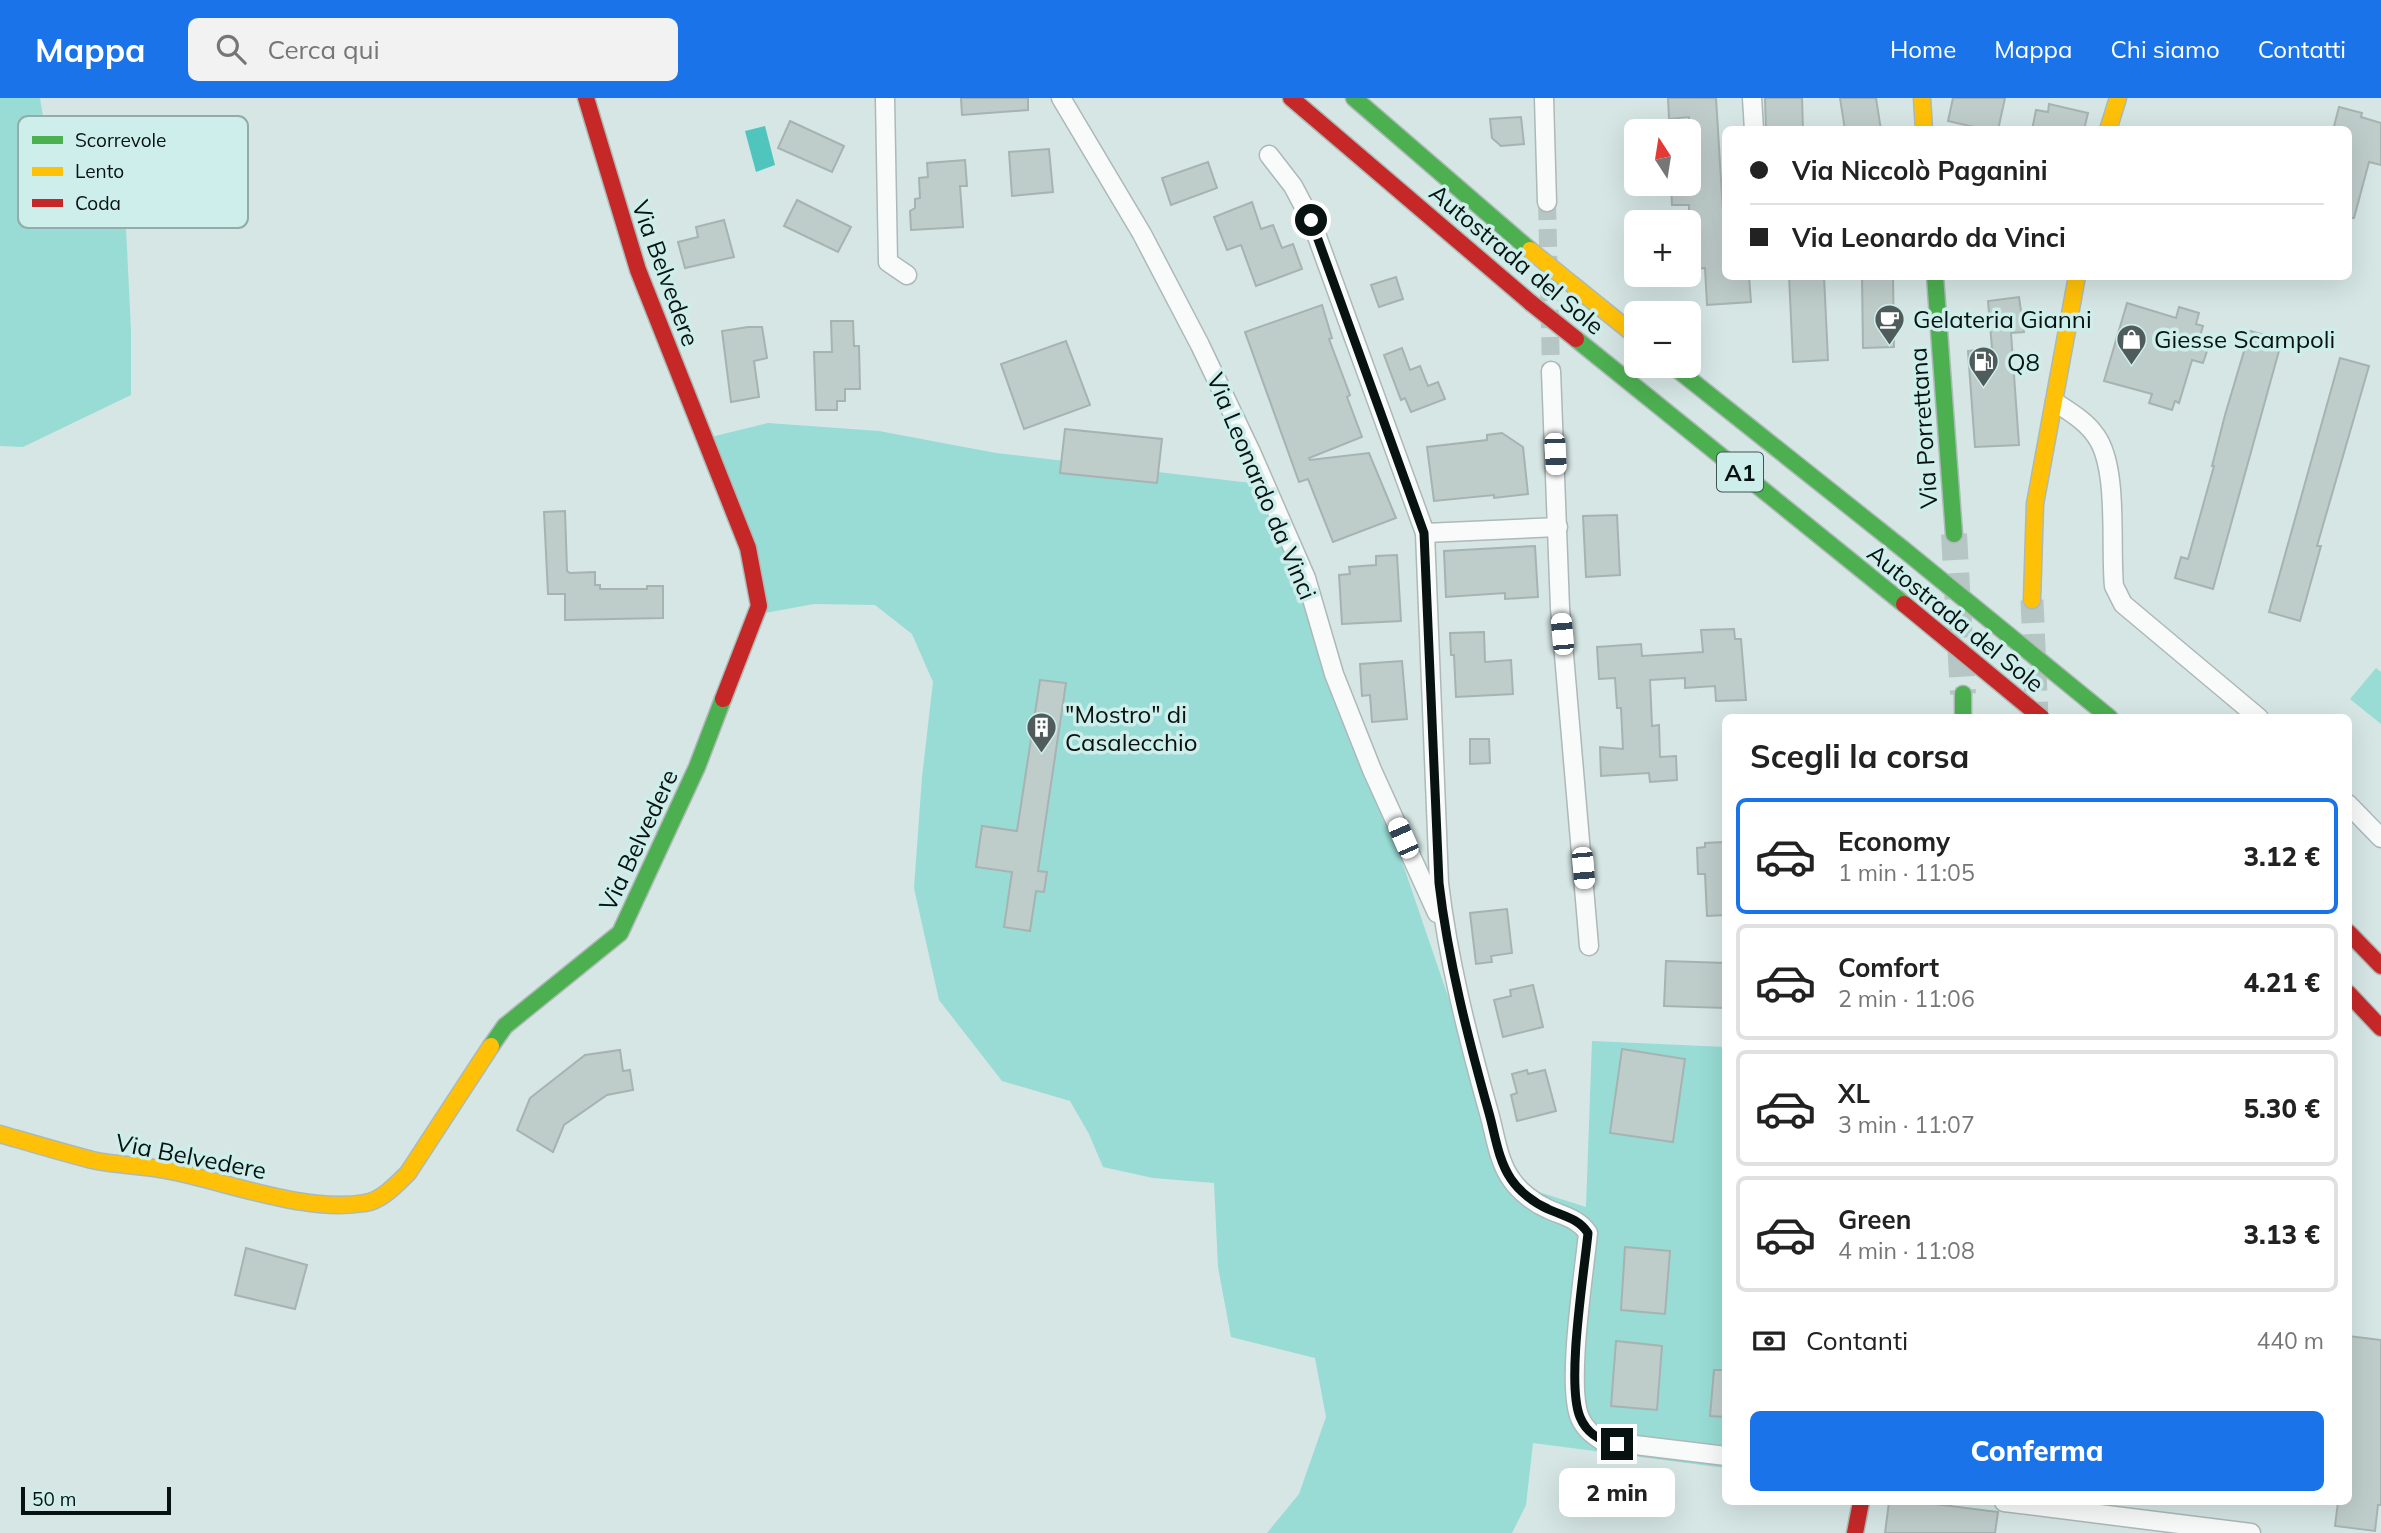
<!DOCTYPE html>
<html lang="it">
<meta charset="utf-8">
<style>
:root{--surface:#fff;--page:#f2f2f2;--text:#222;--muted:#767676;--line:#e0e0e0;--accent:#1a73e8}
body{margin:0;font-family:Mulish,sans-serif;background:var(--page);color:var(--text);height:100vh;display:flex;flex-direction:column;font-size:26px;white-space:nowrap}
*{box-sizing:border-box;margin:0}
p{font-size:23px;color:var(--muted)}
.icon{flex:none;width:38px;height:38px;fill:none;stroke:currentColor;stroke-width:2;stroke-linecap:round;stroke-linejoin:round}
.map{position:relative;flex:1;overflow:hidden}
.side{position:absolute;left:1722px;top:616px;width:630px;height:791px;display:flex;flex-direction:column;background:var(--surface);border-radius:10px;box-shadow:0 7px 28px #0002}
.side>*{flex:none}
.top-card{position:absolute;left:1722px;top:28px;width:630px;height:154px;border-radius:10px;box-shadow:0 7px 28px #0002;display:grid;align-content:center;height:154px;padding:0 28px;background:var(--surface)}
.needle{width:46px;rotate:348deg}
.fabs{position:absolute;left:1624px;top:21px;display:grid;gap:14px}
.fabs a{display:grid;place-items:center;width:77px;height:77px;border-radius:10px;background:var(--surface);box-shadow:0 7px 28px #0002;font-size:35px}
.scale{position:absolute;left:21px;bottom:18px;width:150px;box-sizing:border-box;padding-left:7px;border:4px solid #071211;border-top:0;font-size:19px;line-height:24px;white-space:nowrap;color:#071211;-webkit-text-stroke:5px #cdeeea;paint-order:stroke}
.end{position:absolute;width:32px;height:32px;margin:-16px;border:9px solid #071211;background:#fff;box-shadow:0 0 0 4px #fff}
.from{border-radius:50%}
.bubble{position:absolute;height:49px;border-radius:10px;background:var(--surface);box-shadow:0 7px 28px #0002;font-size:23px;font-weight:800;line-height:49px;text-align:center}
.car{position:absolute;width:21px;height:42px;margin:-21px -10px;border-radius:9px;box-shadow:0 0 5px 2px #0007;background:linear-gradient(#fff 24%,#345 0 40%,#fff 0 76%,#345 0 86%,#fff 0)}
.top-card b{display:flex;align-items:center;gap:24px;height:66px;font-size:26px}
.top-card b+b{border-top:2px solid var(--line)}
.top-card i{width:18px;height:18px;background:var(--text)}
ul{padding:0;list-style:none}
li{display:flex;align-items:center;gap:21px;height:116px;margin:0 14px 10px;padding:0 14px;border:4px solid var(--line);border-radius:10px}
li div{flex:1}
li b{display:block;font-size:26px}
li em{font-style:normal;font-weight:800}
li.current{border-color:var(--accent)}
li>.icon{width:63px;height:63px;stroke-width:1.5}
h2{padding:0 28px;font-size:32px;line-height:84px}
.pay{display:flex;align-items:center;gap:18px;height:77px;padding:0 28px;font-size:26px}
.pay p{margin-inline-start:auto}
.primary-button{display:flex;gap:14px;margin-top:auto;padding:14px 28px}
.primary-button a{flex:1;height:80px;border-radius:10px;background:var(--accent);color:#fff;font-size:28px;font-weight:800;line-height:80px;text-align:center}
header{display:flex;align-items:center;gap:42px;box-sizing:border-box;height:98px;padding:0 35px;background:var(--accent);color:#fff}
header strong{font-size:33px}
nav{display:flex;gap:38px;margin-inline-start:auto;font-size:24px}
.search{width:490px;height:63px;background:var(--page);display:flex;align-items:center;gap:18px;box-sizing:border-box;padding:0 24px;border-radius:10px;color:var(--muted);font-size:26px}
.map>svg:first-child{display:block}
.green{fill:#98dcd5}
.water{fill:#4fc5bd}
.building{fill:#beccca;stroke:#a6b3b1;stroke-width:2}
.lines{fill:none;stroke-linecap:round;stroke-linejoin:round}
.street-tunnel{stroke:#b6c6c4;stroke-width:18;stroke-dasharray:18 9;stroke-linecap:butt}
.secondary-tunnel{stroke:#b6c6c4;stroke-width:23;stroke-dasharray:23 11;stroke-linecap:butt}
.primary-tunnel{stroke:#b6c6c4;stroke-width:26;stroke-dasharray:26 13;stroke-linecap:butt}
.street-casing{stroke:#acb9b7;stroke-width:21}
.fast-casing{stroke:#acb9b7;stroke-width:19}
.slow-casing{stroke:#acb9b7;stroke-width:19}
.jam-casing{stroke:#acb9b7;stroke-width:19}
.street{stroke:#f9fbfb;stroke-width:18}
.fast{stroke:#4caf50;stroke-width:16}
.slow{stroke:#ffc107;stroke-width:16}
.jam{stroke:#c62828;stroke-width:16}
.fast-bridge-casing{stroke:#acb9b7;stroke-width:19;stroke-linecap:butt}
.slow-bridge-casing{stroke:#acb9b7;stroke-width:19;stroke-linecap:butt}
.jam-bridge-casing{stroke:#acb9b7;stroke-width:19;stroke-linecap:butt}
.fast-bridge{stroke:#4caf50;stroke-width:16}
.slow-bridge{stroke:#ffc107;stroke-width:16}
.jam-bridge{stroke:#c62828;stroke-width:16}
.route{stroke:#071211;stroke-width:9}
.labels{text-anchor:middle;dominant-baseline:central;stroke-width:7;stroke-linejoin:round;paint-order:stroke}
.shield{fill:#cdeeea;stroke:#425452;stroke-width:2}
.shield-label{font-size:23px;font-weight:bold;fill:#071211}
.street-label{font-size:24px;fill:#071211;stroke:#cdeeea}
.poi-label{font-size:24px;fill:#071211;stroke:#cdeeea;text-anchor:start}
.key{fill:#cdeeea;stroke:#92aca9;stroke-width:2}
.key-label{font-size:19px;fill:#071211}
</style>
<header>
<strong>Mappa</strong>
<div class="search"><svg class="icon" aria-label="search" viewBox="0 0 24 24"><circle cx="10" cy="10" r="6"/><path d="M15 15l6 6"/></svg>Cerca qui</div>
<nav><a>Home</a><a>Mappa</a><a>Chi siamo</a><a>Contatti</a></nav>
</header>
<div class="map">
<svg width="2381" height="1435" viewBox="0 0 2381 1435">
<rect width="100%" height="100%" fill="#d5e6e4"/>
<g class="green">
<polygon points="0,0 40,0 43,19 121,28 131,232 131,297 23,349 0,348"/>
<polygon points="768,325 879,333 996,355 1251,385 1322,529 1454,916 1497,1066 1539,1094 1586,1109 1592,943 1725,949 1725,1370 1533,1345 1526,1407 1512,1435 1267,1435 1299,1396 1326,1319 1315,1260 1231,1239 1218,1169 1214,1085 1153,1080 1103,1069 1089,1036 1070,1003 1002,983 939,902 914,790 922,679 933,584 912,536 875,507 814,506 759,516 703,341"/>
<polygon points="2376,570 2381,574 2381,626 2350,601"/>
</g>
<polygon class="water" points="765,28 775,67 756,74 745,33"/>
<g class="building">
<polygon points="961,0 1028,0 1028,12 962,17"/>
<polygon points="1668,0 1716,0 1724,130 1726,130 1726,178 1749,178 1751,204 1707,207 1705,170 1689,171 1689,107 1672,107 1671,87 1689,86 1689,19 1669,21"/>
<polygon points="1765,0 1802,0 1803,32 1766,32"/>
<polygon points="1840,0 1876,0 1881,32 1845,32"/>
<polygon points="1953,0 2005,0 1998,32 1987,32 1948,23"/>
<polygon points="2049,6 2088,15 2084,32 2032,32 2036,12 2048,14"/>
<polygon points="2339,9 2362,15 2361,19 2381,25 2381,67 2369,64 2354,120 2348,120 2348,32 2333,32"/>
<polygon points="1521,19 1524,46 1501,48 1492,40 1490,21"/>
<polygon points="790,23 844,48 832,74 778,50"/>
<polygon points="1049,51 1053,94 1012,98 1009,54"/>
<polygon points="965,62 967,88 960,88 963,129 911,132 910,113 915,110 915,101 920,100 919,80 928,79 927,65"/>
<polygon points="1208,64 1217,90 1171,107 1162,80"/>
<polygon points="797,102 851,129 838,154 784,128"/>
<polygon points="1252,104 1261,131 1273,127 1282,150 1293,146 1302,171 1256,188 1241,147 1227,152 1214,119"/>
<polygon points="724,122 734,159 685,170 678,144 698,139 696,129"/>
<polygon points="1789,178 1824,178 1828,262 1793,264"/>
<polygon points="1862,178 1893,178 1894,249 1863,250"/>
<polygon points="1396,179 1403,201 1379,209 1371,187"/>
<polygon points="2019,199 2024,234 2011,235 2019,347 1975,349 1968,253 1992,250 1988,203"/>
<polygon points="2127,205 2176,220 2179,209 2199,215 2196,226 2203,228 2200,238 2211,241 2203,265 2192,262 2179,305 2175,303 2172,312 2149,305 2152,296 2104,283"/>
<polygon points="1322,207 1332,240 1329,241 1350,297 1347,299 1362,339 1309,360 1310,362 1369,355 1396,420 1333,444 1308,381 1299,384 1245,234"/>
<polygon points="831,223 853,223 854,248 859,248 860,291 845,291 845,303 837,303 837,312 816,312 814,254 832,254"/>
<polygon points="748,229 762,229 767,260 754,263 759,299 731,304 722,233"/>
<polygon points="2250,233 2282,242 2213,491 2175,480 2181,459 2188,461 2214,368 2212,368 2225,317"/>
<polygon points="1066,243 1090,307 1024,331 1001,266"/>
<polygon points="1402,250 1410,272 1420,268 1428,288 1438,284 1445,301 1411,314 1405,300 1401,302 1384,257"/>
<polygon points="2340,260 2369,268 2317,448 2321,448 2300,523 2269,514"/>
<polygon points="1065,331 1162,341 1157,385 1060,375"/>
<polygon points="1502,335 1523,349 1528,396 1494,400 1494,397 1434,403 1427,349 1487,342 1487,337"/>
<polygon points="565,413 567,473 570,475 595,474 595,487 600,487 600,491 647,491 647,488 663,488 663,520 565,522 565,496 548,496 544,414"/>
<polygon points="1617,417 1620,477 1586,479 1583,418"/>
<polygon points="1535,448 1538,499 1505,501 1505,495 1446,499 1444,453"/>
<polygon points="1397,457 1401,523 1342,526 1339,477 1350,476 1349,469 1376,467 1376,458"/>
<polygon points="1734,531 1735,541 1741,541 1746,602 1716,603 1715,588 1685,590 1685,580 1650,582 1652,628 1659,627 1660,659 1676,658 1677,682 1650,684 1649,675 1601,678 1600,649 1623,651 1621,610 1617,610 1615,580 1599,581 1597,549 1641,546 1642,558 1703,554 1701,532"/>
<polygon points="1484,534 1485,564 1511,562 1513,596 1456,599 1454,557 1451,557 1450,535"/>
<polygon points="1402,563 1407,621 1372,624 1370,597 1362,598 1360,566"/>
<polygon points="1040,582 1066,585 1038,773 1047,774 1044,794 1036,793 1030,833 1004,829 1012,774 976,769 982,728 1017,733"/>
<polygon points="1470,641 1489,641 1490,665 1470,666"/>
<polygon points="1723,744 1726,817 1707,818 1705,776 1698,776 1697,750 1705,749 1705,745"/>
<polygon points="1507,811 1512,855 1491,858 1492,864 1476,866 1470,815"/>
<polygon points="1666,863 1726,865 1726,910 1664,908"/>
<polygon points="1533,887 1543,929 1503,939 1494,902 1511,898 1510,892"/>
<polygon points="1622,951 1685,961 1673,1044 1610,1035"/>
<polygon points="620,952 623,973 630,972 633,992 607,997 564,1027 553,1054 517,1032 530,1000 585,957"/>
<polygon points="1527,972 1528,976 1545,972 1556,1013 1517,1023 1511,997 1517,995 1512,976"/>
<polygon points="1625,1149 1670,1153 1665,1216 1621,1212"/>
<polygon points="246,1150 307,1167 295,1211 235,1197"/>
<polygon points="2348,1238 2381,1242 2381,1407 2378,1407 2375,1433 2335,1428 2338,1404 2348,1404"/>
<polygon points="1616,1243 1662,1248 1657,1312 1611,1308"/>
<polygon points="1714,1272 1726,1272 1726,1319 1710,1318"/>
<polygon points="1889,1404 1919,1404 1998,1414 1995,1435 1885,1435"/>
</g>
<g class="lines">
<polyline class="street-tunnel" points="1547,104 1551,273"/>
<polyline class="secondary-tunnel" points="2032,502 2037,620"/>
<polyline class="primary-tunnel" points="1954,436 1963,596"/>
<defs>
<g id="street">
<polyline points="885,0 888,164 907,177"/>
<polyline points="1061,0 1142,136 1200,247 1251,354 1306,480 1334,576 1372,672 1437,815"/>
<polyline points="1544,0 1547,104"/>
<polyline points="1752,0 1754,32"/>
<path d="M1269 57 1293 88 1311 122 1425 435 1439 785C1448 862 1468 940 1489 1015 1495 1036 1498 1063 1511 1081 1519 1093 1534 1105 1548 1111 1563 1118 1578 1120 1588 1135 1584 1176 1566 1287 1580 1320 1585 1331 1592 1336 1602 1343L1726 1358"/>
<polyline points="1551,273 1560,510 1589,848"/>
<path d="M2055 304C2070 314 2086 323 2096 338 2119 370 2110 448 2114 488L2123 506 2259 620"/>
<polyline points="1425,435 1558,429"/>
<polyline points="2348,706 2381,740"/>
<polyline points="2004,1404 2251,1435"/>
</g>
<g id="fast">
<polyline points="1354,0 1530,152"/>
<polyline points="1935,178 1954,436"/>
<polyline points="1576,241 1904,506"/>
<polyline points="1673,268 1903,451"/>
<polyline points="1963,596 1963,620"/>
<polyline points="2088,602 2110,620"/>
<polyline points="491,948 505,928 620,835 697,669 723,601"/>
</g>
<g id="slow">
<polyline points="1922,0 1924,32"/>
<polyline points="2108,32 2118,0"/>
<polyline points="1573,187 1636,238"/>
<polyline points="2032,502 2035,406 2077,178"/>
<path d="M0 1036C31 1045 61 1054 92 1062 119 1068 146 1067 171 1073 230 1085 306 1115 365 1105 381 1103 397 1086 408 1075L491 948"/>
</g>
<g id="jam">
<polyline points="586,0 638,172 748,450 759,508 723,601"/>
<polyline points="1291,0 1531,205"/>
<polyline points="2348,834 2381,868"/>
<polyline points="2348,895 2381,930"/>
<polyline points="1855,1435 1861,1404"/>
</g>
</defs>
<use href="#street" class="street-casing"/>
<use href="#fast" class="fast-casing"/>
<use href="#slow" class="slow-casing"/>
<use href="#jam" class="jam-casing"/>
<use href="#street" class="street"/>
<use href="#fast" class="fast"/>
<use href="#slow" class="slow"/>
<use href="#jam" class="jam"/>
<defs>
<polyline id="fast-bridge" points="1903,451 2088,602"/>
<polyline id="slow-bridge" points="1530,152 1573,187"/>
<g id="jam-bridge">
<polyline points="1531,205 1576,241"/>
<polyline points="1904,506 2042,620"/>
</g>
</defs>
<use href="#fast-bridge" class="fast-bridge-casing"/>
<use href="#slow-bridge" class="slow-bridge-casing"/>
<use href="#jam-bridge" class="jam-bridge-casing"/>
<use href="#fast-bridge" class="fast-bridge"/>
<use href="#slow-bridge" class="slow-bridge"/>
<use href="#jam-bridge" class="jam-bridge"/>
</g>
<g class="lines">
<path class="route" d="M1311 122 1424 435 1439 785C1448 862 1468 940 1489 1015 1495 1036 1498 1062 1511 1081 1519 1093 1534 1105 1548 1111 1563 1118 1578 1120 1588 1135 1584 1176 1566 1285 1580 1319 1587 1336 1600 1343 1617 1346"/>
</g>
<defs>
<symbol id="cafe-pin" viewBox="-11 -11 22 30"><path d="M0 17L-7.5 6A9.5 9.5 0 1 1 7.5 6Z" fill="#4f5c5b" stroke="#cdeeea"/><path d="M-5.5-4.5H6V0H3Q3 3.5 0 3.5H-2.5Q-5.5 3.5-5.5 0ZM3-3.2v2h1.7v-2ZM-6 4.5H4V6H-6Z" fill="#fff"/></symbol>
<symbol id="shop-pin" viewBox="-11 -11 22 30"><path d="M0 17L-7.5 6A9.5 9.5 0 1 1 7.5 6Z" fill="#4f5c5b" stroke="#cdeeea"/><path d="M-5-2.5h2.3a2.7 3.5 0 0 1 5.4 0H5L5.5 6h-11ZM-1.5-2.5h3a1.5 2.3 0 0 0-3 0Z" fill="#fff"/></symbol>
<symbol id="fuel-pin" viewBox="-11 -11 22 30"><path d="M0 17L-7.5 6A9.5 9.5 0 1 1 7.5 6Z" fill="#4f5c5b" stroke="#cdeeea"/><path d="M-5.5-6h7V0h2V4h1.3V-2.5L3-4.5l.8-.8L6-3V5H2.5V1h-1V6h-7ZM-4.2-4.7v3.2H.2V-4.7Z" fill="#fff"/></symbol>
<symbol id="building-pin" viewBox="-11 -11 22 30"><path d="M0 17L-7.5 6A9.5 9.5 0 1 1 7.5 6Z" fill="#4f5c5b" stroke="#cdeeea"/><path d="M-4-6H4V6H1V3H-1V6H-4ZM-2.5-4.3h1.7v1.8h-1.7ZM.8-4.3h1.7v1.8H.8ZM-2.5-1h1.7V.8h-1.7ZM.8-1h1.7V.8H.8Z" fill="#fff"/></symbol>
</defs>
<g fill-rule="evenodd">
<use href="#cafe-pin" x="1872" y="204" width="35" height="47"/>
<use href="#shop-pin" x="2114" y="224" width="35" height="47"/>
<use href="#fuel-pin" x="1966" y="246" width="35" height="47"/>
<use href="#building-pin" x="1024" y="612" width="35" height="47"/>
</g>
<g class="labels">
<rect class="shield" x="1717" y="354.5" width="46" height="39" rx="5"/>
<g class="shield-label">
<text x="1740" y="374">A1</text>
</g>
<g class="street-label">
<text transform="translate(1517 161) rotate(40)">Autostrada del Sole</text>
<text transform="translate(666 175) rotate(70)">Via Belvedere</text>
<text transform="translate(1923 330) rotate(-94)">Via Porrettana</text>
<text transform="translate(1262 388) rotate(67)">Via Leonardo da Vinci</text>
<text transform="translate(1956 520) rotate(39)">Autostrada del Sole</text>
<text transform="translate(638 742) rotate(-65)">Via Belvedere</text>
<text transform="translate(191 1058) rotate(11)">Via Belvedere</text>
</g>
<g class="poi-label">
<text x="1913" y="221">Gelateria Gianni</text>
<text x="2154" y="241">Giesse Scampoli</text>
<text x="2007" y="264">Q8</text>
<text x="1065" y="616">"Mostro" di<tspan x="1065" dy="28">Casalecchio</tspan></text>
</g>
</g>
<rect x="18" y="18" width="230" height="112" rx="10" class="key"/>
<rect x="32" y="38" width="31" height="8" fill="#4caf50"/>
<rect x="32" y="69" width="31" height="9" fill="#ffc107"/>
<rect x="32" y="101" width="31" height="8" fill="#c62828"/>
<g class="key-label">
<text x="75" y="49">Scorrevole</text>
<text x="75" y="80">Lento</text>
<text x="75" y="112">Coda</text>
</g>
</svg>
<div class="fabs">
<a><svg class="needle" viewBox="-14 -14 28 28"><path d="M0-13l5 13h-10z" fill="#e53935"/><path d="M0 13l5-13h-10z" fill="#767676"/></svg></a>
<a>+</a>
<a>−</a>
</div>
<div class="scale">50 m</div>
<i class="end from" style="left:1311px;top:122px"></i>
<i class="end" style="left:1617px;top:1346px"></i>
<div class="bubble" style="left:1559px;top:1370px;width:116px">2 min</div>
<i class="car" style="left:1555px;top:356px;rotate:177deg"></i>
<i class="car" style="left:1562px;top:536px;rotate:355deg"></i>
<i class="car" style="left:1403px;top:740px;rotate:336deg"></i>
<i class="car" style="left:1583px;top:770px;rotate:175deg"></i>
<div class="top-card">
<b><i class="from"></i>Via Niccolò Paganini</b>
<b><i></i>Via Leonardo da Vinci</b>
</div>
<section class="side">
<h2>Scegli la corsa</h2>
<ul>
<li class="current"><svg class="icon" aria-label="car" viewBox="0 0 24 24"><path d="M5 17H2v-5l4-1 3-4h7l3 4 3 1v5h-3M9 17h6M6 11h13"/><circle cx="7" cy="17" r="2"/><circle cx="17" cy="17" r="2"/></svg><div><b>Economy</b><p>1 min · 11:05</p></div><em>3.12 €</em></li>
<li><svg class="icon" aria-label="car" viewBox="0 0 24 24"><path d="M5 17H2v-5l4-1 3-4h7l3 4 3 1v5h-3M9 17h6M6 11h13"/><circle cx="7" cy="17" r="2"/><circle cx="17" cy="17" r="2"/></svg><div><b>Comfort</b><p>2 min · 11:06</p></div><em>4.21 €</em></li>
<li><svg class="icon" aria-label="car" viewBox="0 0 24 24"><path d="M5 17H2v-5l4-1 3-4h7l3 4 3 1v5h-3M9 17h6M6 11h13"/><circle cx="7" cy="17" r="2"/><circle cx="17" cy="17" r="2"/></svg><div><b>XL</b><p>3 min · 11:07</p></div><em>5.30 €</em></li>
<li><svg class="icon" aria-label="car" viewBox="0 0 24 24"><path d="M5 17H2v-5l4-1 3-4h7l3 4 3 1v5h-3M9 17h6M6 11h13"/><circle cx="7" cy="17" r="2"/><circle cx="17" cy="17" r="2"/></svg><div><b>Green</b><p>4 min · 11:08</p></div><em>3.13 €</em></li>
</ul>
<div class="pay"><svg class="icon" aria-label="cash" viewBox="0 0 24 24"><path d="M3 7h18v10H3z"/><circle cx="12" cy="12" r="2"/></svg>Contanti<p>440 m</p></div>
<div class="primary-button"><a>Conferma</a></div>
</section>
</div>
